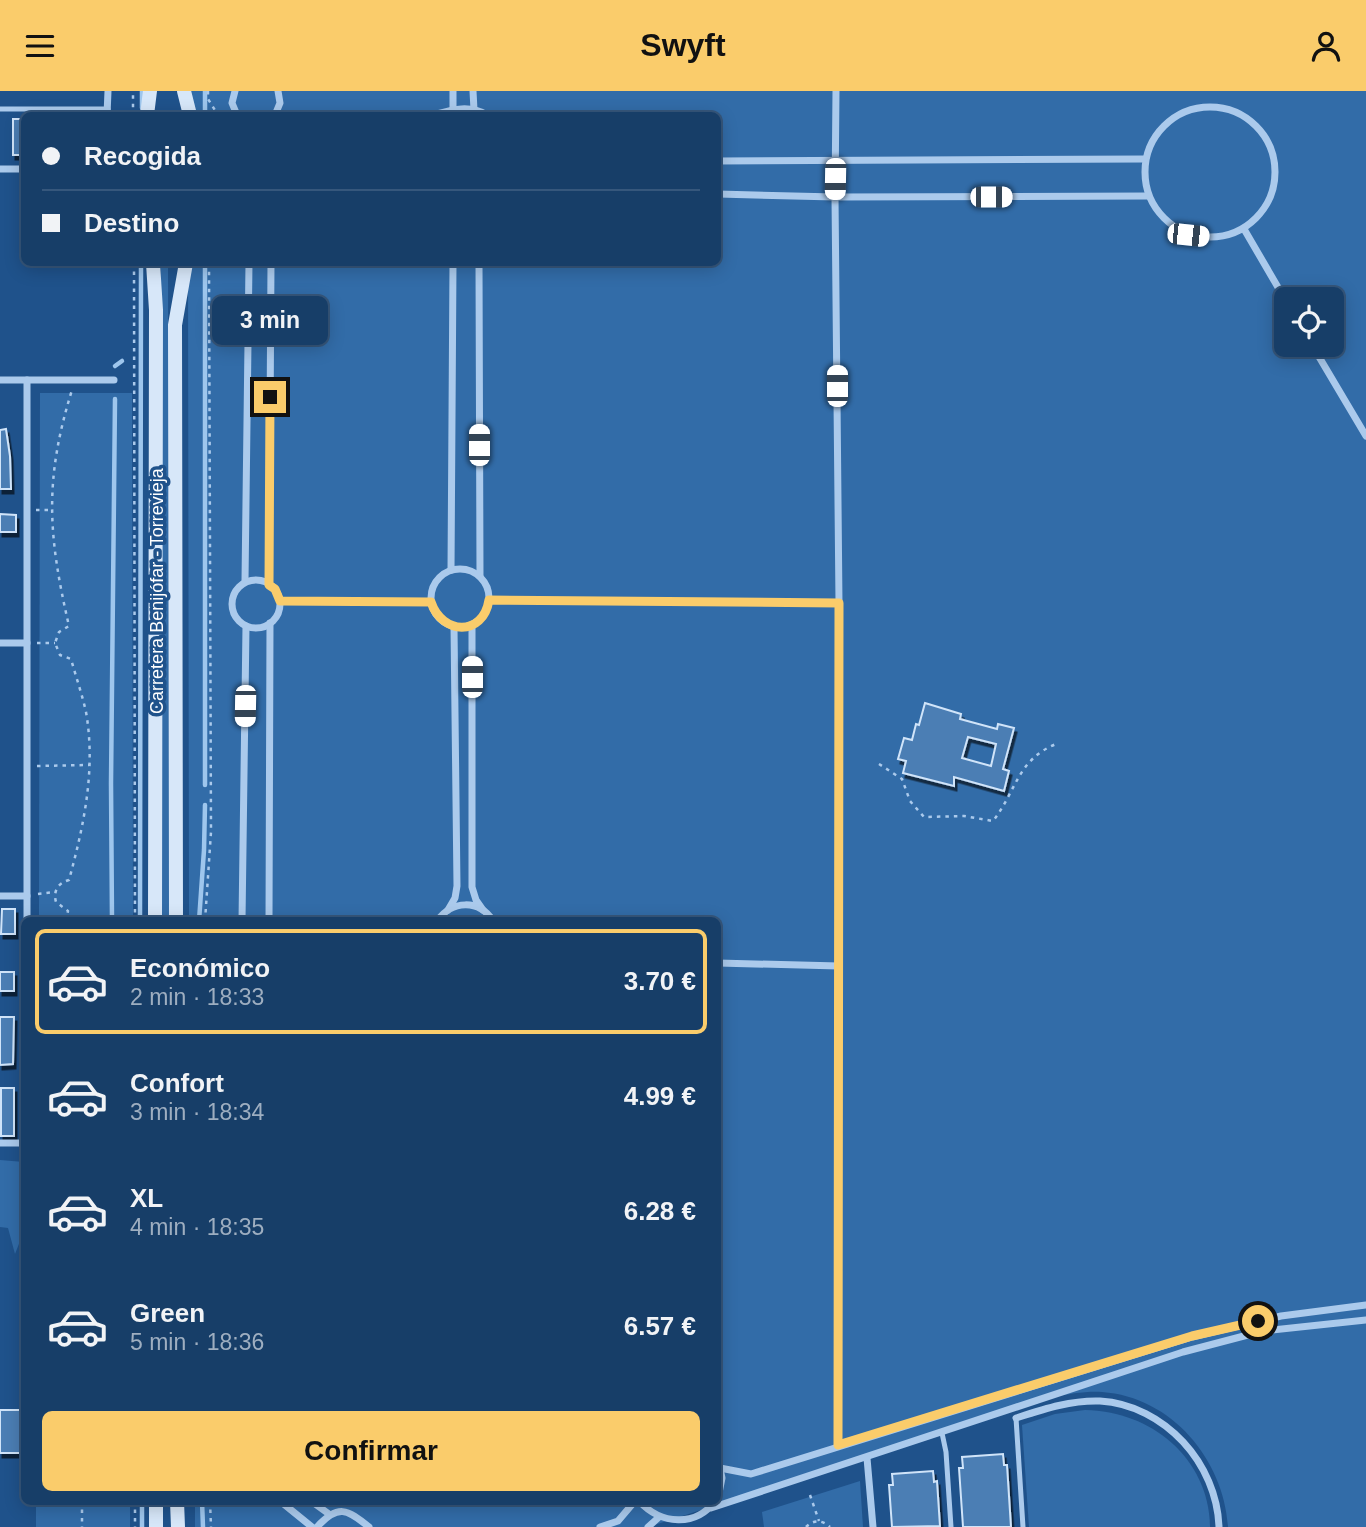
<!DOCTYPE html>
<html lang="es">
<meta charset="utf-8">
<style>
:root{--surface:#173e68;--page:#20456e;--text:#f1f3f6;--muted:#9eaec0;--line:#36577c;--accent:#facc6b}
body{margin:0;font-family:Arial,sans-serif;background:var(--page);color:var(--text);height:100vh;display:flex;flex-direction:column;font-size:26px;white-space:nowrap}
*{box-sizing:border-box;margin:0}
p{font-size:23px;color:var(--muted)}
.icon{flex:none;width:38px;height:38px;fill:none;stroke:currentColor;stroke-width:2;stroke-linecap:round;stroke-linejoin:round}
.map{position:relative;flex:1;overflow:hidden}
.panel{position:absolute;left:21px;top:826px;width:700px;height:588px;display:flex;flex-direction:column;background:var(--surface);border-radius:10px;box-shadow:0 4px 18px #0003,0 0 0 2px var(--line)}
.panel>*{flex:none}
.hud{position:absolute;left:21px;top:21px;width:700px;height:154px;border-radius:10px;box-shadow:0 4px 18px #0003,0 0 0 2px var(--line);display:grid;align-content:center;height:154px;padding:0 21px;background:var(--surface)}
.tools{position:absolute;left:1274px;top:196px;display:grid;gap:14px}
.tools a{display:grid;place-items:center;width:70px;height:70px;border-radius:10px;background:var(--surface);box-shadow:0 4px 18px #0003,0 0 0 2px var(--line);font-size:35px}
.end{position:absolute;width:32px;height:32px;margin:-16px;border:9px solid #facc6b;background:#111;box-shadow:0 0 0 4px #111}
.from{border-radius:50%}
.bubble{position:absolute;height:49px;border-radius:10px;background:var(--surface);box-shadow:0 4px 18px #0003,0 0 0 2px var(--line);font-size:23px;font-weight:800;line-height:49px;text-align:center}
.car{position:absolute;width:21px;height:42px;margin:-21px -10px;border-radius:9px;box-shadow:0 0 5px 2px #0007;background:linear-gradient(#fff 24%,#345 0 40%,#fff 0 76%,#345 0 86%,#fff 0)}
.hud b{display:flex;align-items:center;gap:24px;height:66px;font-size:26px}
.hud b+b{border-top:2px solid var(--line)}
.hud i{width:18px;height:18px;background:var(--text)}
ul{padding:12px 0 0;list-style:none}
li{display:flex;align-items:center;gap:21px;height:105px;margin:0 14px 10px;padding:0 7px;border:4px solid transparent;border-radius:10px}
li div{flex:1}
li b{display:block;font-size:26px}
li em{font-style:normal;font-weight:800}
li.active{border-color:var(--accent)}
li>.icon{width:63px;height:63px;stroke-width:1.5}
.button{display:flex;gap:14px;margin-top:auto;padding:14px 21px}
.button a{flex:1;height:80px;border-radius:10px;background:var(--accent);color:#111;font-size:28px;font-weight:800;line-height:80px;text-align:center}
header{display:flex;justify-content:space-between;align-items:center;height:91px;padding:0 21px;background:var(--accent);color:#111;font-size:32px;font-weight:800}
.map>svg:first-child{display:block}
.green{fill:#326ca8;fill-rule:evenodd}
.lines{fill:none;stroke-linecap:round;stroke-linejoin:round}
.stream{stroke:#9ec6ed;stroke-width:4.5}
.building{fill:#4b7eb4;stroke:#d0e4f9;stroke-width:2;fill-rule:evenodd;filter:url(#shadow)}
.path{stroke:#abcaec;stroke-width:2.5;stroke-dasharray:3.5 5;stroke-linecap:butt}
.lane{stroke:#abcaec;stroke-width:5}
.street{stroke:#abcaec;stroke-width:7}
.secondary{stroke:#d7e7f9;stroke-width:14}
.route{stroke:#facc6b;stroke-width:9}
.labels{text-anchor:middle;dominant-baseline:central;stroke-width:7;stroke-linejoin:round;paint-order:stroke}
.street-label{font-size:18px;fill:#fff;stroke:#1f528b}
</style>
<header><svg class="icon" aria-label="menu" viewBox="0 0 24 24"><path d="M4 6h16M4 12h16M4 18h16"/></svg>Swyft<svg class="icon" aria-label="person" viewBox="0 0 24 24"><circle cx="12" cy="8" r="4"/><path d="M4 21q1-7 8-7t8 7"/></svg></header>
<div class="map">
<svg width="1366" height="1436" viewBox="0 0 1366 1436">
<defs>
<filter id="shadow"><feDropShadow dx="2.5" dy="4.5" stdDeviation="0" flood-color="#0009"/></filter>
</defs>
<rect width="100%" height="100%" fill="#1f528b"/>
<g class="green">
<path d="M188 0H1366V1436H1228C1224 1369 1172 1306 1102 1301 1086 1300 1069 1303 1054 1306L648 1436H195V1410H718V830L189 829 188 172H718V24H188ZM1286 208H1332V254H1286Z"/>
<polygon points="161,172 168,172 169,830 162,829"/>
<polygon points="40,302 132,302 133,829 39,829"/>
<polygon points="0,1069 24,1071 24,1140 15,1163 8,1137 0,1136"/>
<path d="M1085 1319C1151 1320 1209 1367 1210 1436H1029L1022 1334 1055 1323Z"/>
<polygon points="860,1390 863,1436 764,1436 762,1421"/>
<rect x="36" y="1411" width="94" height="25"/>
</g>
<g class="lines">
<g class="stream">
<polyline points="142,17 142,0"/>
<polyline points="205,24 205,0"/>
<polyline points="115,275 122,270"/>
<polyline points="205,694 205,172"/>
<polyline points="112,830 111,692 115,308"/>
<polyline points="140,830 141,172"/>
<polyline points="199,830 204,759 205,714"/>
<polyline points="202,1410 203,1436"/>
<polyline points="142,1436 142,1410"/>
</g>
</g>
<g class="building">
<rect x="13" y="28" width="11" height="36"/>
<polygon points="6,338 10,365 11,398 0,398 0,339"/>
<polygon points="0,423 16,424 16,441 0,441"/>
<path d="M925 612 961 623 960 628 997 638 998 633 1014 637 1003 678 1009 680 1004 700 954 686V695L903 682 906 670 898 668 904 647 912 649 916 633 919 634ZM968 646 996 653 991 675 962 667Z"/>
<polygon points="2,818 15,818 15,843 1,843"/>
<rect x="0" y="881" width="14" height="19"/>
<polygon points="0,926 14,926 13,973 0,974"/>
<rect x="1" y="997" width="13" height="48"/>
<rect x="0" y="1319" width="24" height="43"/>
<polygon points="1003,1363 1004,1374 1007,1374 1011,1436 963,1436 959,1377 963,1377 962,1366"/>
<polygon points="933,1380 934,1391 937,1390 940,1435 892,1436 889,1394 893,1394 892,1383"/>
</g>
<g class="lines">
<g class="path">
<polyline points="208,0 208,8 218,24"/>
<polyline points="130,24 133,18 133,0"/>
<polyline points="134,172 135,830"/>
<polyline points="36,419 50,419"/>
<polyline points="37,552 55,552"/>
<path d="M879 673 902 688 910 710 924 726 964 725 993 730C1017 699 1017 669 1056 653"/>
<polyline points="37,675 89,674"/>
<polyline points="38,803 55,801"/>
<path d="M66 830 68 820 56 811C53 800 58 792 69 789 84 734 96 678 86 621 82 603 76 586 71 568L60 564 55 552 59 541 69 535C48 444 44 389 72 299"/>
<polyline points="205,830 211,741 209,172"/>
<polyline points="810,1404 819,1430"/>
<polyline points="82,1410 82,1436"/>
<polyline points="135,1410 135,1436"/>
<polyline points="210,1410 211,1436"/>
<path d="M806 1436C814 1428 822 1429 830 1436"/>
</g>
<g class="lane">
<polyline points="0,18 108,18"/>
<polyline points="1016,1327 1023,1436"/>
<polyline points="942,1342 946,1361 951,1436"/>
</g>
<g class="street">
<polyline points="235,0 232,12 237,24"/>
<polyline points="473,0 474,19"/>
<polyline points="836,0 835,106 839,512 838,1355"/>
<circle cx="1210" cy="81" r="65"/>
<polyline points="453,19 453,0"/>
<polyline points="107,24 108,0"/>
<polyline points="275,24 280,12 278,0"/>
<path d="M433 24C451 19 469 13 487 24"/>
<polyline points="718,70 1144,68"/>
<polyline points="0,78 24,78"/>
<polyline points="718,103 835,106 1148,105"/>
<polyline points="1244,138 1286,210"/>
<polyline points="479,172 480,484"/>
<polyline points="1312,254 1366,345"/>
<polyline points="0,289 114,289"/>
<polyline points="27,289 27,830"/>
<circle cx="460" cy="507" r="29"/>
<polyline points="451,479 453,172"/>
<circle cx="256" cy="513" r="24"/>
<polyline points="245,490 249,172"/>
<polyline points="269,494 271,172"/>
<polyline points="490,509 839,512"/>
<polyline points="280,510 431,511"/>
<polyline points="472,534 472,796 476,809 483,819"/>
<polyline points="0,552 27,552"/>
<polyline points="0,805 27,805"/>
<polyline points="448,819 455,807 457,795 454,536"/>
<polyline points="242,830 246,535"/>
<polyline points="269,830 270,532"/>
<path d="M437 830C452 809 479 808 493 830"/>
<polyline points="718,872 839,875"/>
<polyline points="0,1052 24,1052"/>
<path d="M1016 1327C1044 1318 1071 1309 1100 1310 1165 1314 1217 1373 1219 1436"/>
<polyline points="867,1367 873,1436"/>
<polyline points="718,1368 722,1387 718,1407"/>
<polyline points="720,1377 751,1383 1192,1246 1281,1225 1366,1214"/>
<polyline points="280,1410 312,1436"/>
<polyline points="311,1410 329,1423"/>
<path d="M639 1410C661 1434 696 1436 715 1410"/>
<polyline points="711,1417 1183,1261 1263,1240 1366,1229"/>
<path d="M317 1436C338 1413 347 1418 369 1436"/>
<polyline points="600,1436 618,1430 635,1410"/>
<polyline points="648,1436 658,1427"/>
</g>
<g class="secondary">
<polyline points="184,0 190,24"/>
<polyline points="147,24 150,0"/>
<polyline points="153,172 156,219 155,830"/>
<polyline points="176,830 175,234 186,172"/>
<polyline points="177,1410 178,1436"/>
<polyline points="156,1436 156,1410"/>
</g>
</g>
<g class="lines">
<path class="route" d="M270 306 269 494 275 498 280 510 431 511C442 544 483 546 489 509L839 512 838 1354 1192 1245 1258 1230"/>
</g>
<g class="labels">
<g class="street-label">
<text transform="translate(157 500) rotate(-90)">Carretera Benijófar - Torrevieja</text>
</g>
</g>
</svg>
<div class="tools">
<a><svg class="icon" aria-label="locate" viewBox="0 0 24 24"><circle cx="12" cy="12" r="6"/><path d="M12 2v4M12 18v4M2 12h4M18 12h4"/></svg></a>
</div>
<i class="end from" style="left:1258px;top:1230px"></i>
<i class="end" style="left:270px;top:306px"></i>
<div class="bubble" style="left:212px;top:205px;width:116px">3 min</div>
<i class="car" style="left:835px;top:88px;rotate:181deg"></i>
<i class="car" style="left:991px;top:106px;rotate:90deg"></i>
<i class="car" style="left:1188px;top:144px;rotate:96deg"></i>
<i class="car" style="left:837px;top:295px;rotate:0deg"></i>
<i class="car" style="left:479px;top:354px;rotate:0deg"></i>
<i class="car" style="left:472px;top:586px;rotate:0deg"></i>
<i class="car" style="left:245px;top:615px;rotate:181deg"></i>
<div class="hud">
<b><i class="from"></i>Recogida</b>
<b><i></i>Destino</b>
</div>
<section class="panel">
<ul>
<li class="active"><svg class="icon" aria-label="car" viewBox="0 0 24 24"><path d="M5 17H2v-5l4-1 3-4h7l3 4 3 1v5h-3M9 17h6M6 11h13"/><circle cx="7" cy="17" r="2"/><circle cx="17" cy="17" r="2"/></svg><div><b>Económico</b><p>2 min · 18:33</p></div><em>3.70 €</em></li>
<li><svg class="icon" aria-label="car" viewBox="0 0 24 24"><path d="M5 17H2v-5l4-1 3-4h7l3 4 3 1v5h-3M9 17h6M6 11h13"/><circle cx="7" cy="17" r="2"/><circle cx="17" cy="17" r="2"/></svg><div><b>Confort</b><p>3 min · 18:34</p></div><em>4.99 €</em></li>
<li><svg class="icon" aria-label="car" viewBox="0 0 24 24"><path d="M5 17H2v-5l4-1 3-4h7l3 4 3 1v5h-3M9 17h6M6 11h13"/><circle cx="7" cy="17" r="2"/><circle cx="17" cy="17" r="2"/></svg><div><b>XL</b><p>4 min · 18:35</p></div><em>6.28 €</em></li>
<li><svg class="icon" aria-label="car" viewBox="0 0 24 24"><path d="M5 17H2v-5l4-1 3-4h7l3 4 3 1v5h-3M9 17h6M6 11h13"/><circle cx="7" cy="17" r="2"/><circle cx="17" cy="17" r="2"/></svg><div><b>Green</b><p>5 min · 18:36</p></div><em>6.57 €</em></li>
</ul>
<div class="button"><a>Confirmar</a></div>
</section>
</div>
